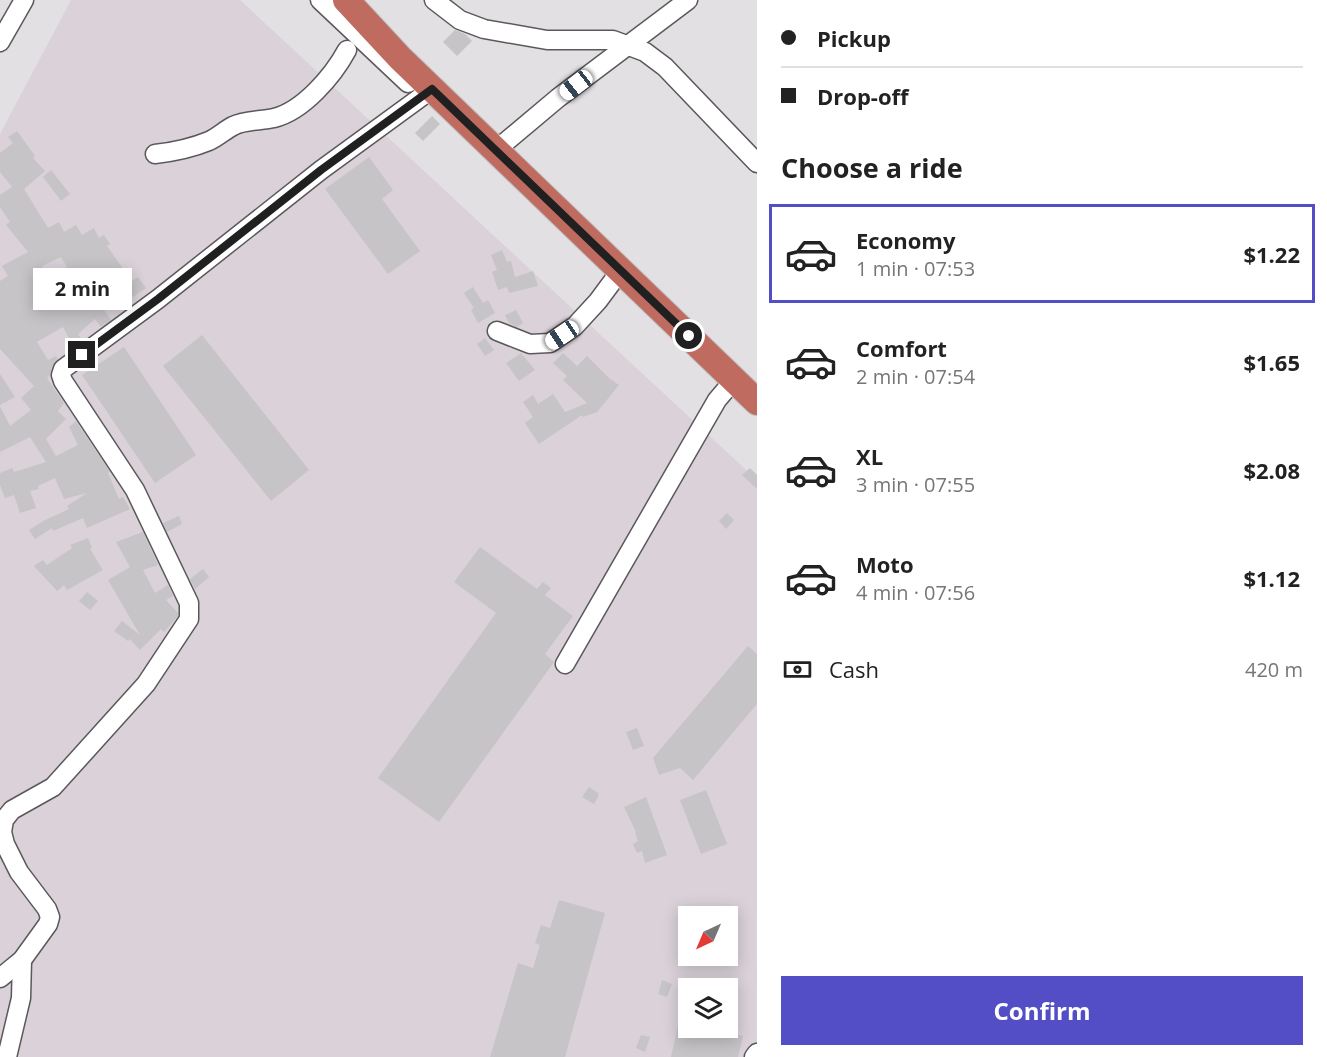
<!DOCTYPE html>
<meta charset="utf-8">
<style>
:root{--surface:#fff;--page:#f6f6f6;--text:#222;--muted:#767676;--line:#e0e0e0;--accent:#534ec5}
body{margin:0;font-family:"Open Sans",sans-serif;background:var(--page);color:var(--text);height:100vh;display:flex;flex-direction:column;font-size:22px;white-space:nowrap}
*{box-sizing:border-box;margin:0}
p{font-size:20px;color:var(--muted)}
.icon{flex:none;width:33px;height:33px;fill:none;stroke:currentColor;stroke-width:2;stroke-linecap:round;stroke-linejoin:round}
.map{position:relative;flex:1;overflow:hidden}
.sheet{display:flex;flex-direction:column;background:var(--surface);width:570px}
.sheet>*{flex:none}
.hud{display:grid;align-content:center;height:132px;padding:0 24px;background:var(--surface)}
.needle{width:39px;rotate:224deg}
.buttons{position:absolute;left:678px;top:906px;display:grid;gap:12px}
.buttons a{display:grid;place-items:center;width:60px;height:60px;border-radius:0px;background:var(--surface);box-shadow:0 3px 15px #0003;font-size:30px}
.end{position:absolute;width:27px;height:27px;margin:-14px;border:8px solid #212021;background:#fff;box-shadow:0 0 0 3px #fff}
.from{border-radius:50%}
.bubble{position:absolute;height:42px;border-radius:0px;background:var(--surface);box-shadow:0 3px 15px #0003;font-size:20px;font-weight:700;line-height:42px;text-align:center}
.car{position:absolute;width:18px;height:36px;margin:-18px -9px;border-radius:8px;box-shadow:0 0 4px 2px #0007;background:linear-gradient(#fff 24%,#345 0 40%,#fff 0 76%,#345 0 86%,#fff 0)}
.hud b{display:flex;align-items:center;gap:21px;height:57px;font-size:22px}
.hud b+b{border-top:2px solid var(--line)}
.hud i{width:15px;height:15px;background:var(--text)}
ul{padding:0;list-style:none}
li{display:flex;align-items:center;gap:18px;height:99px;margin:0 12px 9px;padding:0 12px;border:3px solid transparent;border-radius:0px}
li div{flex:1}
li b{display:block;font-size:22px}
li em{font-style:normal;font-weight:700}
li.current{border-color:var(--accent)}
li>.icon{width:54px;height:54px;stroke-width:1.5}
h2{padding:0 24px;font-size:27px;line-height:72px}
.pay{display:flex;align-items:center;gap:15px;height:66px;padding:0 24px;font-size:22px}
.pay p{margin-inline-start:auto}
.primary-button{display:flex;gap:12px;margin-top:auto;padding:12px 24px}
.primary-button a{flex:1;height:69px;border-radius:0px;background:var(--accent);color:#fff;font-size:24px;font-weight:700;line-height:69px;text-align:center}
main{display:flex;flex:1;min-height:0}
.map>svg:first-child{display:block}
.built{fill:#dad1d9;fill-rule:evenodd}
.building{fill:#c7c4c7;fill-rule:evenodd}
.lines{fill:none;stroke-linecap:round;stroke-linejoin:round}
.minor-casing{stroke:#5b585b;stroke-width:21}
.highway-casing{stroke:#bcbcbc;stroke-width:28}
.minor{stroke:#fff;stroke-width:18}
.highway{stroke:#bf6b5f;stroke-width:26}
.route{stroke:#212021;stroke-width:8}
</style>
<main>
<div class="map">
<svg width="757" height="1057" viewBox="0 0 757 1057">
<rect width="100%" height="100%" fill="#e3e0e3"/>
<path class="built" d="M71 0H240L757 480V1057H0V134ZM688 916H728V956H688ZM688 988H728V1028H688Z"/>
<g class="building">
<polygon points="455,30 465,34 472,41 457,56 443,42"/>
<polygon points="432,116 440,124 423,141 415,133"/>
<path d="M17 131 35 156 33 158 45 171 24 189 48 228 59 222 64 232 76 225 82 235 94 228 99 238 104 235 110 244 107 246 124 270 102 286 111 302 102 307 111 320 101 327 95 319 78 334 82 341 74 347 63 327 37 342 48 360 56 356 58 359 53 365 50 375 47 378 64 403 58 411 66 419 46 439 56 456 78 445 69 427 76 421 110 472 108 473 119 499 123 497 130 509 87 528 83 518 53 531 52 528 35 539 29 530 45 520 69 509 67 506 87 493 64 499 55 478 38 486 39 489 30 491 36 508 20 513 14 495 5 498 0 485V473L12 468 14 472 46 462 30 437 0 452V406L10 426 31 410 21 398 34 386 0 349V281L8 276 2 266 28 252 6 225 10 222 0 207V195L12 187 0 172V153L13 143 8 137ZM61 257 71 274 54 283 42 266Z"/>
<polygon points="369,157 393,190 382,199 420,251 388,274 325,189"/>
<polygon points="51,170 70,194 61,201 43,177"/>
<polygon points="502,250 507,262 511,261 515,277 533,271 538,286 509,293 507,287 498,290 492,272 497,270 491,255"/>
<polygon points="138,277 146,288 133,297 125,286"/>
<polygon points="473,287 483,303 488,300 495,313 478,323 471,310 474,308 464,293"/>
<polygon points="516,310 523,323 517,327 509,323 505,315"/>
<polygon points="202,335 309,470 271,501 163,366"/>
<polygon points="485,338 494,350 485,356 477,344"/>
<polygon points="124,347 196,455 155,483 82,375"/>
<polygon points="521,353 535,370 519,381 506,363"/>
<polygon points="563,353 577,366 587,356 610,379 619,385 597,412 583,417 582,415 539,444 525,423 533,417 523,402 533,395 538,404 553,394 565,412 587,403 563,380 567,376 553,363"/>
<polygon points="0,374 15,397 0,405"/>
<polygon points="750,468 757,475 757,489 742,475"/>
<polygon points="727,513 734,520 726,529 719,521"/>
<polygon points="179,516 182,524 167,532 163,523"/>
<polygon points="143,532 158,565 143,570 155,593 168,585 173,596 166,600 178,613 178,616 164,632 161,629 140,650 130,639 128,641 114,631 122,621 140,635 108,580 130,567 116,542"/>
<polygon points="88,538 92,548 90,549 103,570 67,590 64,585 57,591 34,566 43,560 47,565 72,548 70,545"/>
<polygon points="480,547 537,589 543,582 551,588 545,595 573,616 545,654 554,662 439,822 378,778 496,613 454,582"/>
<polygon points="203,569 209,577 195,589 190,579"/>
<polygon points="87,592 98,601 90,610 79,601"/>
<polygon points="748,646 757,654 757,704 693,780 680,768 659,775 653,758"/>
<polygon points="637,728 644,746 633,750 626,732"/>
<polygon points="589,787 598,793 598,797 594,804 582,797"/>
<polygon points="706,790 727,844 701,854 680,800"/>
<polygon points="646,797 667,855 645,863 642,851 637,853 633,844 638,841 635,832 636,832 624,807"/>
<polygon points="559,900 605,913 565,1057 490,1057 518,963 533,968 540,945 535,943 541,925 550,928"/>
<polygon points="662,980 672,984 667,997 658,994"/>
<polygon points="684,998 688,998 688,1028 705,1028 743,1036 738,1057 671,1057"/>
<polygon points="641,1035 650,1037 645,1052 636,1048"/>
</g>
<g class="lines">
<defs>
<g id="minor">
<polyline points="320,0 408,83"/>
<polyline points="434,0 460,20 484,29 547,40 613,40 645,52 665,67 757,163"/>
<polyline points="0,42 24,0"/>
<polyline points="496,150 558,98 688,0"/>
<path d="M155 154C173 152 192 148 209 141 218 137 225 130 233 126 244 120 261 121 274 118 303 111 333 76 347 50"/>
<polyline points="497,331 530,344 550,343 575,326 598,301 621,270"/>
<polyline points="565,664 717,400 734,380"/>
<polyline points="0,978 22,960 48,924 50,917 47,909 19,872 5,844 2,832 4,820 12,810 53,787 146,684 189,619 189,603 135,490 63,381 61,375 63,369 158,299 321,170 432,89"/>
<polyline points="7,1057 21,998 22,960"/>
<polyline points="754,1057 757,1053"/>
</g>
<polyline id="highway" points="346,0 400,58 757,402"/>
</defs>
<use href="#minor" class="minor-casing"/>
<use href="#highway" class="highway-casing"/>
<use href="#minor" class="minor"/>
<use href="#highway" class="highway"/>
</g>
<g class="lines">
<polyline class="route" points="82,355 158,299 321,170 432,89 689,336"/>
</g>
</svg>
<div class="buttons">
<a><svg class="needle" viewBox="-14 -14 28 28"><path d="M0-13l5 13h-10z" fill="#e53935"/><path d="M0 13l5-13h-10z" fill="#767676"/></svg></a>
<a><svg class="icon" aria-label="layers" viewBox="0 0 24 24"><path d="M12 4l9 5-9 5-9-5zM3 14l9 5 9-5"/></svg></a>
</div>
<i class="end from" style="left:689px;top:336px"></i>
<i class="end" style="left:82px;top:355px"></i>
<div class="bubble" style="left:33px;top:268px;width:99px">2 min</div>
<i class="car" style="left:576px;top:85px;rotate:232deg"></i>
<i class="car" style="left:562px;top:335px;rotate:236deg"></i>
</div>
<section class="sheet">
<div class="hud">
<b><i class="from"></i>Pickup</b>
<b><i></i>Drop-off</b>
</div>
<h2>Choose a ride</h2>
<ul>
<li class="current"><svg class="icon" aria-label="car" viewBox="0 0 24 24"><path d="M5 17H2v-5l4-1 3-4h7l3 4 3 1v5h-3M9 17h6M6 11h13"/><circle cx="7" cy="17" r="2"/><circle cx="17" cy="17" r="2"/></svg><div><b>Economy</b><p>1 min · 07:53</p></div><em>$1.22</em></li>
<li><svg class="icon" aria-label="car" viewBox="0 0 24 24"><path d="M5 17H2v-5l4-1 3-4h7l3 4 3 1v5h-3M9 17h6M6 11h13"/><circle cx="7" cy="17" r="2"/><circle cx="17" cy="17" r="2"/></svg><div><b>Comfort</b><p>2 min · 07:54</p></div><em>$1.65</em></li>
<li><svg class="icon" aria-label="car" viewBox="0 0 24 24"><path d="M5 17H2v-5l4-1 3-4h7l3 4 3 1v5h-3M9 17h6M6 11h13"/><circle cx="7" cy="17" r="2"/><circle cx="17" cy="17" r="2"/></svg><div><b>XL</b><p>3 min · 07:55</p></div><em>$2.08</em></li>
<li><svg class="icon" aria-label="car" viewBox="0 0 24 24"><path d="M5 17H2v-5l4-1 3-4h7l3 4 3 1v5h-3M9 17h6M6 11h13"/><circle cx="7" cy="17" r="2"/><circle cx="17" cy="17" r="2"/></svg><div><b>Moto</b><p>4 min · 07:56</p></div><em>$1.12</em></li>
</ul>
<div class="pay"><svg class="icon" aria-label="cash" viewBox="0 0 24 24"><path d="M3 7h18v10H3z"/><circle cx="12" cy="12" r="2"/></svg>Cash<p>420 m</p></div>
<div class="primary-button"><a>Confirm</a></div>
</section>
</main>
